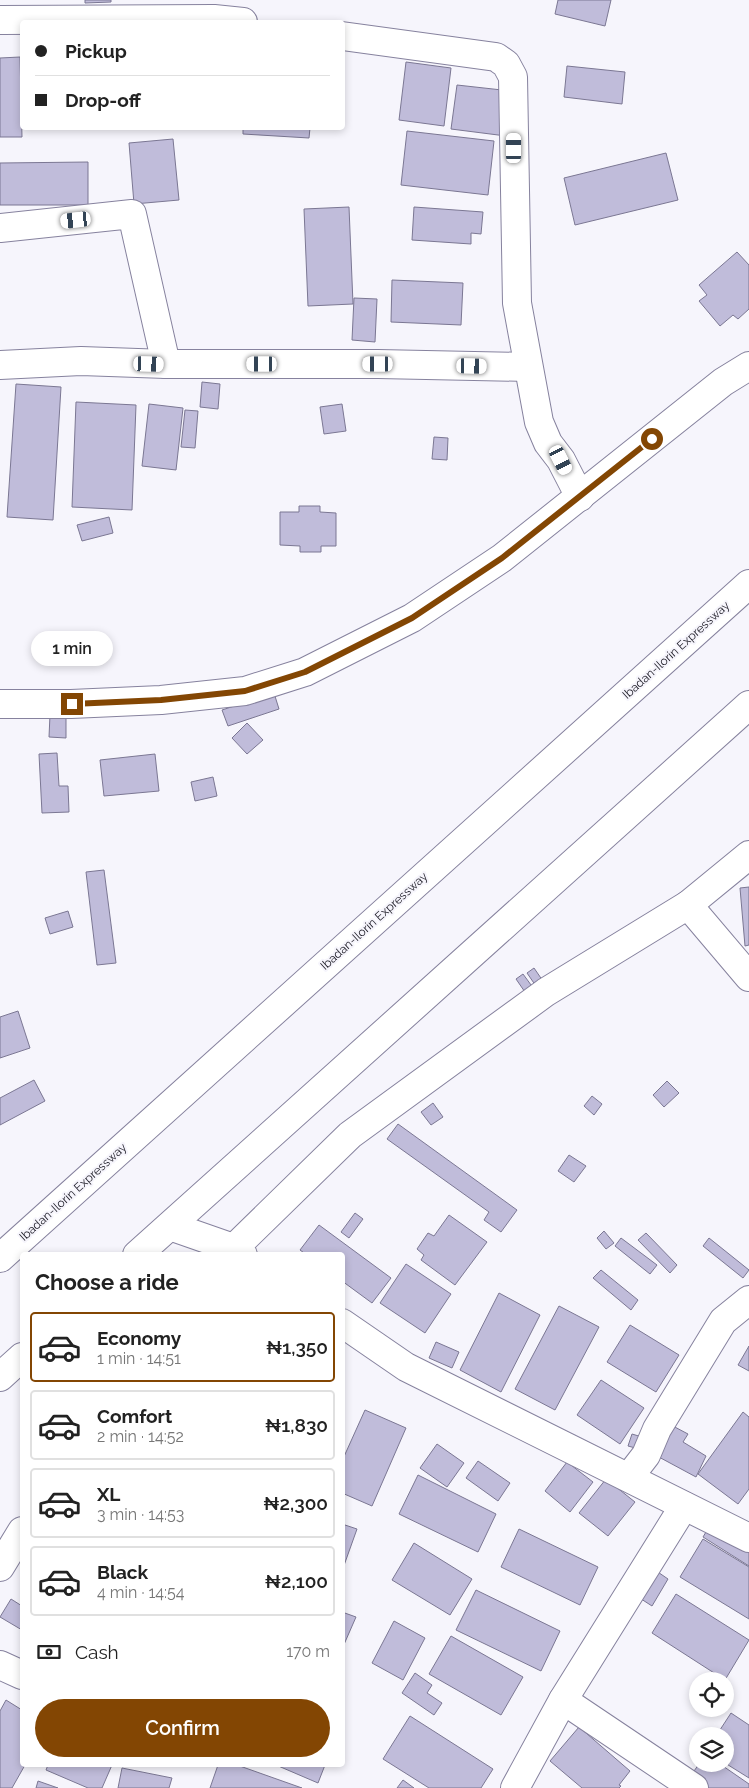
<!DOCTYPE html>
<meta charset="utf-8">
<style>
:root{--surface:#fff;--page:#f2f2f2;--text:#222;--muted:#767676;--line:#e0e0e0;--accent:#834603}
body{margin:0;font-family:Raleway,sans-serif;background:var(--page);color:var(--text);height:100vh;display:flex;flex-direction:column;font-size:19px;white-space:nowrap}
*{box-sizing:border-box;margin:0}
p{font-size:16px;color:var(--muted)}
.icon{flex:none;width:28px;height:28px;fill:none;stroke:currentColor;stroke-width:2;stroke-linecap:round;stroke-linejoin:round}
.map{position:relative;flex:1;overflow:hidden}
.details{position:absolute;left:20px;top:1252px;width:325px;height:515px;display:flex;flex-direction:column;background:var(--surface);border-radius:5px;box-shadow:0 2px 8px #0003}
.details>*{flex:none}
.hud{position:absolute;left:20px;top:20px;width:325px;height:110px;border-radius:5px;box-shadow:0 2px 8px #0003;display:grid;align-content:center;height:110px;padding:0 15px;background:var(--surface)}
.controls{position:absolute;left:689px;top:1672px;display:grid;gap:10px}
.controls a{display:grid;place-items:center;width:45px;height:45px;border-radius:50%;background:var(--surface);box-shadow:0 2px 8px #0003;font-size:25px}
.end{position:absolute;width:22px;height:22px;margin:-11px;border:6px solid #834603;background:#fff;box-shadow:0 0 0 2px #fff}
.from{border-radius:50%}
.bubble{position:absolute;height:35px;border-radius:18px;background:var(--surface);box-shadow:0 2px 8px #0003;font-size:16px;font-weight:600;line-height:35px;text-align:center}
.car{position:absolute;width:15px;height:30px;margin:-15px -8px;border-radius:6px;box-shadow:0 0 4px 1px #0007;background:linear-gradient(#fff 24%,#345 0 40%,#fff 0 76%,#345 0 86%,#fff 0)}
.hud b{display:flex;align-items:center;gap:18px;height:48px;font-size:19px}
.hud b+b{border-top:1px solid var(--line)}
.hud i{width:12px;height:12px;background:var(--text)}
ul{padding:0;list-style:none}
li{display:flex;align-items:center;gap:15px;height:70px;margin:0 10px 8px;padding:0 5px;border:2px solid var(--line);border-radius:5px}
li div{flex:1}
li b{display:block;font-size:19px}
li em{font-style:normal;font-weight:600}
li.on{border-color:var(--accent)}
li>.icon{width:45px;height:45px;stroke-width:1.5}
h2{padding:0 15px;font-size:22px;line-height:60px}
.pay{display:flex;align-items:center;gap:12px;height:55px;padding:0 15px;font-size:19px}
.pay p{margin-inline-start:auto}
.cta{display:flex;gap:10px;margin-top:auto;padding:10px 15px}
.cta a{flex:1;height:58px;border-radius:30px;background:var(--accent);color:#fff;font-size:20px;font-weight:600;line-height:58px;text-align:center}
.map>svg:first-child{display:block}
.building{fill:#c0bcda;stroke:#7b7793}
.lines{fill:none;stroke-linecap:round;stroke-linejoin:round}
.street-casing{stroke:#86829e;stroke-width:30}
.highway-casing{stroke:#86829e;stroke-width:30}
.street{stroke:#fff;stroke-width:28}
.highway{stroke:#fff;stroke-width:28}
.route{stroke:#834603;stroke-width:6}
.labels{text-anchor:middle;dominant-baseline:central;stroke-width:4;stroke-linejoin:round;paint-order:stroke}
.street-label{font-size:12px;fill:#1c1b25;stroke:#f6f5fc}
</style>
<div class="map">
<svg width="749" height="1788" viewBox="0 0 749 1788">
<rect width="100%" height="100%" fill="#f6f5fc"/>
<g class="building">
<polygon points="85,0 111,0 111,2 85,3"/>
<polygon points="558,0 611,0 605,26 555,14"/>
<polygon points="20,57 22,137 0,137 0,58"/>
<polygon points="406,62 451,68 444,126 399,120"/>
<polygon points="567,66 625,72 622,104 564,97"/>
<polygon points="457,85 511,91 506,136 451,129"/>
<polygon points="243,128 310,128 309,138 243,134"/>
<polygon points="407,131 494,141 488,195 401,185"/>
<polygon points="173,139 179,200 134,204 129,143"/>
<polygon points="666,153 678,200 575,225 564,178"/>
<polygon points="88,162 88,205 0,205 0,163"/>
<polygon points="349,207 353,304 308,306 304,209"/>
<polygon points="414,207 483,212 481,234 471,233 471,244 412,240"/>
<polygon points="737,252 749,265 749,309 738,319 733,315 720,326 699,301 707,295 699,285"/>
<polygon points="392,280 463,283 461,325 391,322"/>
<polygon points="354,298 377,299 375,342 352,340"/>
<polygon points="202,382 220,384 218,409 200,407"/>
<polygon points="16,384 61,387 53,520 7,517"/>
<polygon points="76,402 136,405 132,510 72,507"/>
<polygon points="149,404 183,408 176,470 142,466"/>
<polygon points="342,404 346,431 324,434 320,407"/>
<polygon points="185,410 198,411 195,448 181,447"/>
<polygon points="434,437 448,438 447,460 432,459"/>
<polygon points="299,506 320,506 320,512 336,513 336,546 321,546 321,552 300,552 300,546 280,545 280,512 299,512"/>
<polygon points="109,517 113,533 82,541 77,525"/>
<polygon points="274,693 279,709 228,726 222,710"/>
<polygon points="50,715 66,716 66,738 49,737"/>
<polygon points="247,723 263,740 247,754 232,738"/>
<polygon points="57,753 59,786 68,786 69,812 42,813 39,754"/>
<polygon points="155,754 159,791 104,796 100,760"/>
<polygon points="213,777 217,796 195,801 191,782"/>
<polygon points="104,870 116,963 97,965 86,872"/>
<polygon points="749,887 749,945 745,946 740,888"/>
<polygon points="68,911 73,927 50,934 45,918"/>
<polygon points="534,968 545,984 538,989 527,973"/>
<polygon points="523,974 534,989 527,995 516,979"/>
<polygon points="18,1011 30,1048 0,1058 0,1017"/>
<polygon points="34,1080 45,1101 0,1125 0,1098"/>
<polygon points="667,1081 679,1093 664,1107 653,1095"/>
<polygon points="592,1096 602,1104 594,1115 584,1106"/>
<polygon points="433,1103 443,1117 431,1125 421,1112"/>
<polygon points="398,1124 517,1210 501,1232 484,1220 489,1212 387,1139"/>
<polygon points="569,1155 586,1166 574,1182 558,1171"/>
<polygon points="355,1213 363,1219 349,1238 341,1232"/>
<polygon points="449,1215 487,1242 455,1285 421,1260 424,1255 417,1249 428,1233 434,1236"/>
<polygon points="319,1225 391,1278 372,1303 342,1281 342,1255 307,1255 300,1250"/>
<polygon points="604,1231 614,1243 606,1249 597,1238"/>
<polygon points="646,1233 677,1265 670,1273 638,1240"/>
<polygon points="621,1238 657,1265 650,1274 615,1246"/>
<polygon points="709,1238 749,1270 743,1278 703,1246"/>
<polygon points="406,1264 451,1294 425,1333 380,1303"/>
<polygon points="601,1270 638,1300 631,1310 593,1278"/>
<polygon points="499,1293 540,1315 501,1392 460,1370"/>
<polygon points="559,1306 599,1327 555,1410 515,1389"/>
<polygon points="630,1325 679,1355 656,1392 607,1362"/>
<polygon points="436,1342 459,1352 452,1368 429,1358"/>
<polygon points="749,1346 749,1371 738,1365"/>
<polygon points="601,1380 644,1408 620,1444 577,1415"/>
<polygon points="365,1410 406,1428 372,1506 342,1493 342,1461"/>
<polygon points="743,1412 749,1417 749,1489 738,1504 698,1474"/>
<polygon points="671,1425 688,1434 683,1442 706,1456 696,1477 657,1456"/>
<polygon points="632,1434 642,1437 639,1449 628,1446"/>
<polygon points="437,1444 464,1463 447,1487 420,1468"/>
<polygon points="478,1461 510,1483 498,1501 466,1478"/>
<polygon points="567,1462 593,1482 570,1512 545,1491"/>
<polygon points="418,1475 496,1514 478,1552 399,1514"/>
<polygon points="606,1479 635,1502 608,1536 579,1513"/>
<polygon points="712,1522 749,1545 749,1566 703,1537"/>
<polygon points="342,1524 357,1529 342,1571"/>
<polygon points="519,1529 598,1567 580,1605 501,1567"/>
<polygon points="703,1539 749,1567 749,1619 680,1577"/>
<polygon points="414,1543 472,1579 450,1615 392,1580"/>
<polygon points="652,1568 668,1579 652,1606 635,1595"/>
<polygon points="476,1590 560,1631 541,1671 456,1630"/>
<polygon points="676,1594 749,1640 725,1680 652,1633"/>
<polygon points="11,1599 22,1606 22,1630 0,1617"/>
<polygon points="342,1612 356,1617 342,1649"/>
<polygon points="394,1621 425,1638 403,1680 372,1663"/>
<polygon points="451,1636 523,1677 501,1715 429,1674"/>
<polygon points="415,1673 432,1685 427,1693 442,1703 434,1715 402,1693"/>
<polygon points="6,1700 22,1710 22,1765 25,1765 12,1788 0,1788 0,1711"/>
<polygon points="731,1713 749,1725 749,1778 725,1763 725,1736 716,1736"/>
<polygon points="410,1716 493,1769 481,1788 429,1788 383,1759"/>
<polygon points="579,1727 630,1771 619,1785 621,1786 619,1788 582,1788 550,1761"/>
<polygon points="699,1764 720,1764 749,1784 749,1788 703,1788 689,1778"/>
<polygon points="48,1765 112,1765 102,1788 88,1788 46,1770"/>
<polygon points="218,1765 237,1765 302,1788 210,1788"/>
<polygon points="276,1765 325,1765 318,1783"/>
<polygon points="122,1768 172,1778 169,1788 118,1788"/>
<polygon points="403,1780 414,1788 397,1788"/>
<polygon points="38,1781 58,1788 36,1788"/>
</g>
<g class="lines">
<defs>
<g id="street">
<polyline points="0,20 214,19 243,22"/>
<polyline points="342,36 496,57 506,64 513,77 517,303 539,422 548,443 561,460 580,497"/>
<polyline points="0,228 132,214 166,364"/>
<polyline points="0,365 81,361 166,364 378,364 528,367"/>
<polyline points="0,704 71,704 161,700 245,691 305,672 412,618 502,558 723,382 749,366"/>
<polyline points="688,905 749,855"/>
<polyline points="170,1226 233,1248 243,1255"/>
<polyline points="227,1255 350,1135 546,992 688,905 749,977"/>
<polyline points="342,1323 406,1367 749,1538"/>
<polyline points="629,1477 646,1455 657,1429 723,1321 749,1300"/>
<polyline points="0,1567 22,1531"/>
<polyline points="0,1665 22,1675"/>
<polyline points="563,1700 694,1788"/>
<polyline points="515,1788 563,1700 684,1506"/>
</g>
<g id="highway">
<polyline points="137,1255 749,705"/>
<polyline points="0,1258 749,584"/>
<polyline points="0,1377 22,1357"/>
</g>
</defs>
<use href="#street" class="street-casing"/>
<use href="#highway" class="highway-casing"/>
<use href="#street" class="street"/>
<use href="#highway" class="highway"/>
</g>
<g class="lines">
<polyline class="route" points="72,704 161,700 245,691 305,672 412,618 502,558 652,439"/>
</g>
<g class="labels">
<g class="street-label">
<text transform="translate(676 650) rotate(-42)">Ibadan-Ilorin Expressway</text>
<text transform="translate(374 921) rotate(-42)">Ibadan-Ilorin Expressway</text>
<text transform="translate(73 1192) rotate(-42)">Ibadan-Ilorin Expressway</text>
</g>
</g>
</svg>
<div class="controls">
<a><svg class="icon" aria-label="locate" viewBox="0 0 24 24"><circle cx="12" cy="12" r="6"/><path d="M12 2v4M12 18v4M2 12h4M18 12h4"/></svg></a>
<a><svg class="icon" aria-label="layers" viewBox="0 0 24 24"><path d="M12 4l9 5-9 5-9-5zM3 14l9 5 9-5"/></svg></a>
</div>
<i class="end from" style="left:652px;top:439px"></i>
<i class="end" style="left:72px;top:704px"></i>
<div class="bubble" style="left:31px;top:631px;width:82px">1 min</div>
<i class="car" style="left:514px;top:148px;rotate:0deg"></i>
<i class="car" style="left:76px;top:220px;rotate:264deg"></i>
<i class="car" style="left:149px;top:364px;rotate:92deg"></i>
<i class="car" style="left:262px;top:364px;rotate:270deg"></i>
<i class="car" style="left:378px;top:364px;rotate:270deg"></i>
<i class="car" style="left:472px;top:366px;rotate:91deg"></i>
<i class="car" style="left:561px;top:460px;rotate:153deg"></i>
<div class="hud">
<b><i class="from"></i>Pickup</b>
<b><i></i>Drop-off</b>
</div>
<section class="details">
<h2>Choose a ride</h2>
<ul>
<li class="on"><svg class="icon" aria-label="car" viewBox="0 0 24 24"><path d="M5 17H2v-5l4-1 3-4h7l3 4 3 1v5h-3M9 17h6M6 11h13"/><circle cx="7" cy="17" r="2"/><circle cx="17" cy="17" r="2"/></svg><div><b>Economy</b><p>1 min · 14:51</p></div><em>₦1,350</em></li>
<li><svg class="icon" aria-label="car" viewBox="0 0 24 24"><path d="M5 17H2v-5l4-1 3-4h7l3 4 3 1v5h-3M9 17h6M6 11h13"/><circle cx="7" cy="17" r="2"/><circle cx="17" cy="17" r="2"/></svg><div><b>Comfort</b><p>2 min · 14:52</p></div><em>₦1,830</em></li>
<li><svg class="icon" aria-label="car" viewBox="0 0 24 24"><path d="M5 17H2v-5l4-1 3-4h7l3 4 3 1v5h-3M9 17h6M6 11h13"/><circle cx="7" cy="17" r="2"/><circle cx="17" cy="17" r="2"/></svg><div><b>XL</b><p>3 min · 14:53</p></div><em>₦2,300</em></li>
<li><svg class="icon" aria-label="car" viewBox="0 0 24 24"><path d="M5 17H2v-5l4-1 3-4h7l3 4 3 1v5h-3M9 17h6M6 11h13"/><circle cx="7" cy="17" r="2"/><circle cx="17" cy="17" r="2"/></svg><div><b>Black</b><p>4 min · 14:54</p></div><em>₦2,100</em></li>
</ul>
<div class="pay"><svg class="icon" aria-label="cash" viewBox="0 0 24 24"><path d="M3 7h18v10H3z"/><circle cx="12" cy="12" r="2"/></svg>Cash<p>170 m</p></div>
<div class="cta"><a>Confirm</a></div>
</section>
</div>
